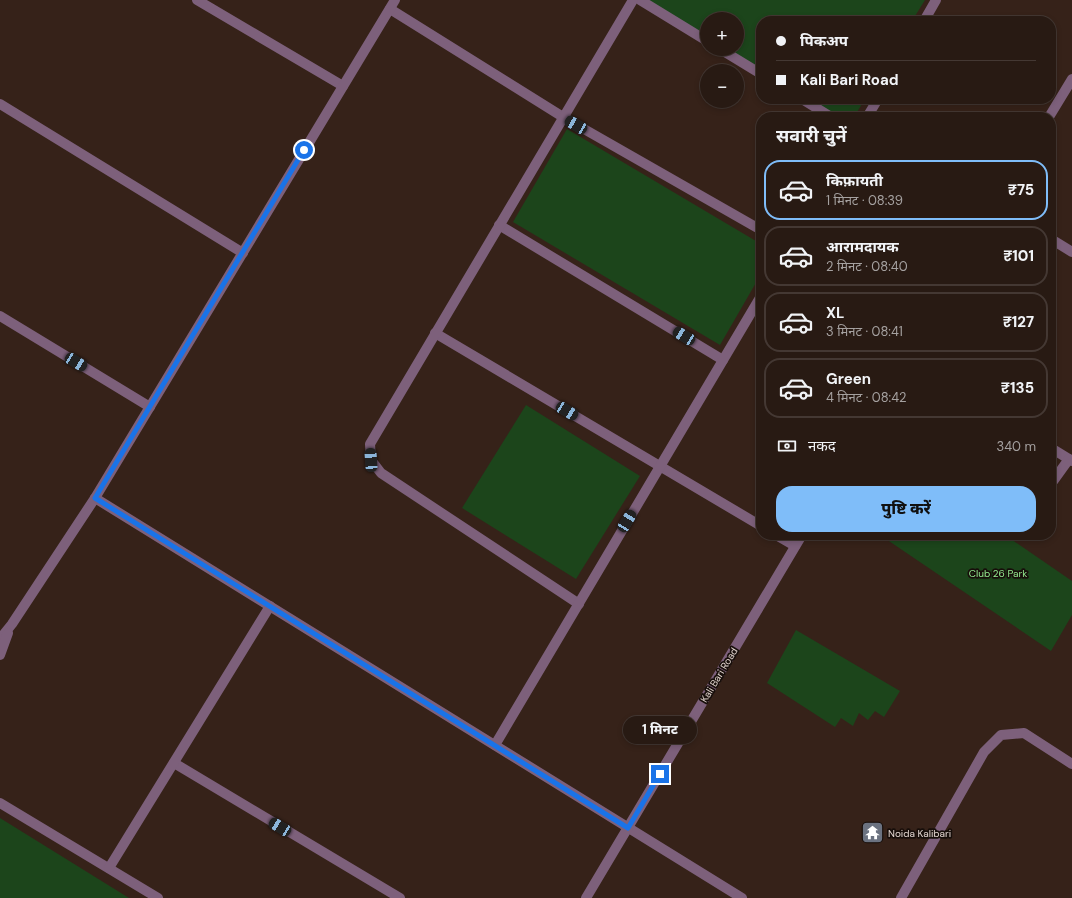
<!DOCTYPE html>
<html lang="hi">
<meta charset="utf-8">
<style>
:root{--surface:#281a13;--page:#30231c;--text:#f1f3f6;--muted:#a5a1a0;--line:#443833;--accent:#7fbdf9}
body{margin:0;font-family:"DM Sans","Noto Sans Devanagari",sans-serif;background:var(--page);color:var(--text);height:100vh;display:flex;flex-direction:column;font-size:15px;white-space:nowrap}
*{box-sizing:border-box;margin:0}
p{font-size:13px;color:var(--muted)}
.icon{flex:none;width:22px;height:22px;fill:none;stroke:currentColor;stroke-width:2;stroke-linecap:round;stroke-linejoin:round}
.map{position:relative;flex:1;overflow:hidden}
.panel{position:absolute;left:756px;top:112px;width:300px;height:428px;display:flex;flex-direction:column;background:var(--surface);border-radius:16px;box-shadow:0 2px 6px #0003,0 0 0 1px var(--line)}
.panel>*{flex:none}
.hud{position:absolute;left:756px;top:16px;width:300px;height:88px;border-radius:16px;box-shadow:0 2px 6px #0003,0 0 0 1px var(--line);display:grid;align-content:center;height:88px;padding:0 20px;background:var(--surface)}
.controls{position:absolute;left:700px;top:12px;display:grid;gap:8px}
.controls a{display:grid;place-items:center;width:44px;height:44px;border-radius:50%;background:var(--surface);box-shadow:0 2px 6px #0003,0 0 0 1px var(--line);font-size:20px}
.end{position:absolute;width:18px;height:18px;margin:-9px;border:5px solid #1a73e8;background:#fff;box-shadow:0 0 0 2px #fff}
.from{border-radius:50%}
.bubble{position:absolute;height:28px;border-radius:14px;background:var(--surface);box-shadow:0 2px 6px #0003,0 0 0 1px var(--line);font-size:13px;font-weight:800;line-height:28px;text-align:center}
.car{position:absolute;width:12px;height:24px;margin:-12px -6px;border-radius:5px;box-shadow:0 0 3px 1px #0007;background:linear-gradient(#222 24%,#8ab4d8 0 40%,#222 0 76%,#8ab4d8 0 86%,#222 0)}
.hud b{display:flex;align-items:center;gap:14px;height:38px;font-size:15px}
.hud b+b{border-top:1px solid var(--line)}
.hud i{width:10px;height:10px;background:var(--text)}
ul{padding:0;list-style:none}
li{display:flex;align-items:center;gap:12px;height:60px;margin:0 8px 6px;padding:0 12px;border:2px solid var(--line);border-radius:16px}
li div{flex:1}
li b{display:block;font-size:15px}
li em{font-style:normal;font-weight:800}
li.current{border-color:var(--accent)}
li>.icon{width:36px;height:36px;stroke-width:1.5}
h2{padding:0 20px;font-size:18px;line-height:48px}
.pay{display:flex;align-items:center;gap:10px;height:44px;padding:0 20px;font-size:15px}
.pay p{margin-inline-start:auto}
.button{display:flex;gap:8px;margin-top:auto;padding:8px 20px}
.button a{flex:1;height:46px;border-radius:16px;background:var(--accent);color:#111;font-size:16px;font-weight:800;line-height:46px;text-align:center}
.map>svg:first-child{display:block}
.green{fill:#1c451b}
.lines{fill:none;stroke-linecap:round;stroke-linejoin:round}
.minor{stroke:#7d607b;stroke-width:10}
.route{stroke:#1a73e8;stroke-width:5}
.labels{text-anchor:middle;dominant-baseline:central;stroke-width:3.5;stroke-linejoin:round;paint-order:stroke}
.park-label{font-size:10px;fill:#94ec90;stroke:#170e0a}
.street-label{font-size:10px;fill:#e3d6d0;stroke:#170e0a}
.poi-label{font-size:10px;fill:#e3d6d0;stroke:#170e0a;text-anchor:start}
</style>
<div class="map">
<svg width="1072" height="898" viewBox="0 0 1072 898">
<rect width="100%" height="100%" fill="#362219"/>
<g class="green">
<polygon points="647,0 925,0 912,21 761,21 761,70 727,49 737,49 737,19 707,19 707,37"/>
<polygon points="809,99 865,99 854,117 838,117"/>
<polygon points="567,129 761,244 761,274 720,345 513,222"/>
<polygon points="526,405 640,476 576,579 462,508"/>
<polygon points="880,535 1005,535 1072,581 1072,615 1051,651"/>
<polygon points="796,630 900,691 884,717 875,711 868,720 859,713 853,726 841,718 835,727 767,683"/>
<polygon points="0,818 129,898 0,898"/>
</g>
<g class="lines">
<g class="minor">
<polyline points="197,0 343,86"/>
<polyline points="640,0 707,41"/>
<polyline points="390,9 563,117 761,230"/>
<polyline points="924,21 936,0"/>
<polyline points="720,49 761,74"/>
<polyline points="802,99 831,117"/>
<polyline points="0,104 243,253"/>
<polyline points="867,117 878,99"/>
<polyline points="1049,117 1072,79"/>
<polyline points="499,225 723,360"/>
<polyline points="1051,239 1072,252"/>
<polyline points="0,316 150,407"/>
<polyline points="435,333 761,526"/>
<polyline points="1051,448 1072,461"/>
<polyline points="1051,484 1069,459"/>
<polyline points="95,498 742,898"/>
<polyline points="776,535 795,546"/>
<polyline points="579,604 381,473 371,460 370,444 633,0"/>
<polyline points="0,639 12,624 95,498 395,0"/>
<polyline points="0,655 8,633"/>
<polyline points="495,745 761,296"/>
<polyline points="174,763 400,898"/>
<polyline points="0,803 158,898"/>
<polyline points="109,868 270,606"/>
<polyline points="586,898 802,535"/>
<polyline points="901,898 984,752 1001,735 1024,733 1072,764"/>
</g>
</g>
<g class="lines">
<polyline class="route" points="304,150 95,498 628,828 660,774"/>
</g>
<defs>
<symbol id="temple-square" viewBox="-11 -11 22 22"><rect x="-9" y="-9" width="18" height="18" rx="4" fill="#6b7280" stroke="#170e0a"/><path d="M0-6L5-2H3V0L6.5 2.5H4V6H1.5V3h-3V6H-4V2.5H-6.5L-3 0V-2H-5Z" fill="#fff"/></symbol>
</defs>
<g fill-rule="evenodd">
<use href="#temple-square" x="860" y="820" width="25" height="25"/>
</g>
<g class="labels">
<g class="park-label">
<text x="998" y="573">Club 26 Park</text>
</g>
<g class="street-label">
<text transform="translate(719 675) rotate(-59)">Kali Bari Road</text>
</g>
<g class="poi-label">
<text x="888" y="833">Noida Kalibari</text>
</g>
</g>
</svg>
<div class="controls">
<a>+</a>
<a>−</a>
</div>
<i class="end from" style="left:304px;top:150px"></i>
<i class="end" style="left:660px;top:774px"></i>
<div class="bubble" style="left:623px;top:716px;width:74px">1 मिनट</div>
<i class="car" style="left:576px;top:125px;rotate:300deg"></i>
<i class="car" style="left:684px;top:336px;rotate:301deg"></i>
<i class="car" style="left:76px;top:362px;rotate:121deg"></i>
<i class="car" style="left:567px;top:411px;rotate:121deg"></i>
<i class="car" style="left:371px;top:460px;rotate:356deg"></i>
<i class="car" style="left:627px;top:521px;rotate:31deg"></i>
<i class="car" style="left:280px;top:827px;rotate:301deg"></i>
<div class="hud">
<b><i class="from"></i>पिकअप</b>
<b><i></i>Kali Bari Road</b>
</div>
<section class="panel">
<h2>सवारी चुनें</h2>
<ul>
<li class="current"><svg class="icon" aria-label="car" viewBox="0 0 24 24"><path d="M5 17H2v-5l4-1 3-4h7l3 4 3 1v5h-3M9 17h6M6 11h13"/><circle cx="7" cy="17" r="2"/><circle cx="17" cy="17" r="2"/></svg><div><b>किफ़ायती</b><p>1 मिनट · 08:39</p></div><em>₹75</em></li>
<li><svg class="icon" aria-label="car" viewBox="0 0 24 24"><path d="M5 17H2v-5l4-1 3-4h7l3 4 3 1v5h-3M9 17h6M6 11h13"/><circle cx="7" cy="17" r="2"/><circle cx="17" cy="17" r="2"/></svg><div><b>आरामदायक</b><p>2 मिनट · 08:40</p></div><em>₹101</em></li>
<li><svg class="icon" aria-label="car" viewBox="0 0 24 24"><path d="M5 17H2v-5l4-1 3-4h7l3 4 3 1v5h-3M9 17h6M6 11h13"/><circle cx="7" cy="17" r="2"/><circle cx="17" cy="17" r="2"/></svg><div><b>XL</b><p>3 मिनट · 08:41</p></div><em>₹127</em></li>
<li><svg class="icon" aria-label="car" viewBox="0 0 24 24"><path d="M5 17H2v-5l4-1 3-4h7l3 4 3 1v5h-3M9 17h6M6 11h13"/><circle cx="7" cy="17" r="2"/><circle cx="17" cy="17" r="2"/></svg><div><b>Green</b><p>4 मिनट · 08:42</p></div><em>₹135</em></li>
</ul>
<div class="pay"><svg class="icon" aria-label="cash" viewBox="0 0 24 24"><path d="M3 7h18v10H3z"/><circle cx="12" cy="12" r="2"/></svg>नकद<p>340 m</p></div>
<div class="button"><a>पुष्टि करें</a></div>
</section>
</div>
